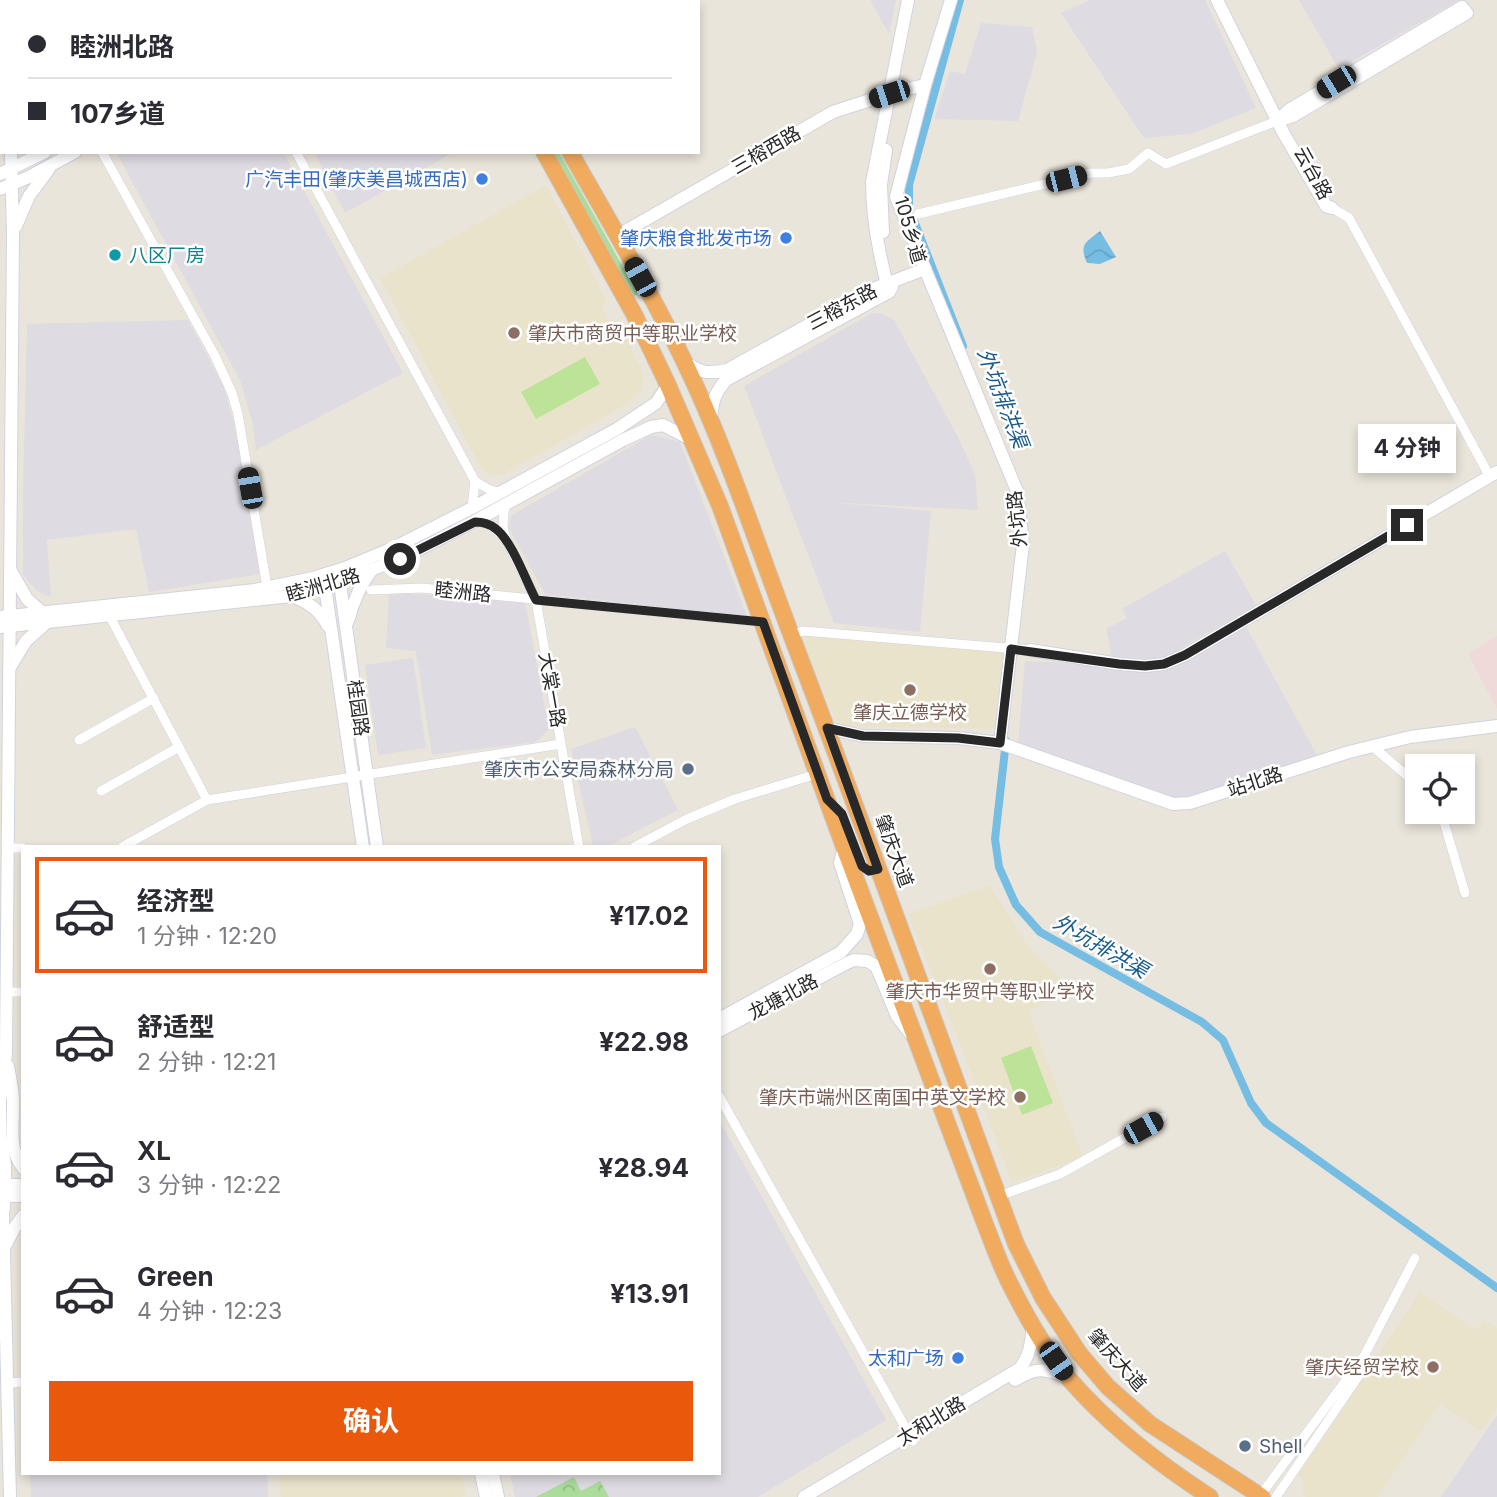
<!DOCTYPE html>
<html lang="zh">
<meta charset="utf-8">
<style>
:root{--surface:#fff;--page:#f7f7f7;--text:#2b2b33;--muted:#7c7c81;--line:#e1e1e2;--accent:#ea580c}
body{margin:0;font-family:Inter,"Noto Sans SC",sans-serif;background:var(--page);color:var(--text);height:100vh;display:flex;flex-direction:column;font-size:26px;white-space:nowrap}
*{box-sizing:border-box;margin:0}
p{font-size:23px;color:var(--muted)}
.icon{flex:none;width:38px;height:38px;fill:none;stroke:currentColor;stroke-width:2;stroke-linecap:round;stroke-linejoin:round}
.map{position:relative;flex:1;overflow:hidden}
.side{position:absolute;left:21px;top:845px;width:700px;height:630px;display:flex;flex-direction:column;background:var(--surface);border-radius:0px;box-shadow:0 4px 10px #0003}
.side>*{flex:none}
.banner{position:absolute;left:0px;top:0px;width:700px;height:154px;box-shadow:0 4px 10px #0003;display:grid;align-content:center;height:154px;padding:0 28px;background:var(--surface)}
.fabs{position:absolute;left:1405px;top:754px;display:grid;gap:14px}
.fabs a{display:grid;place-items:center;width:70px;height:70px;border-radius:0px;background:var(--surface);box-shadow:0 4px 10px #0003;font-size:35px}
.end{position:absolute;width:32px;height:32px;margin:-16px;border:9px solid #282828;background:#fff;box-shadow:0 0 0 4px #fff}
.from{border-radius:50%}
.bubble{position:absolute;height:49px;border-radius:0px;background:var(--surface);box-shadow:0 4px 10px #0003;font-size:23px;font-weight:700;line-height:49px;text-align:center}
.car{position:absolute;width:21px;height:42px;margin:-21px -10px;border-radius:9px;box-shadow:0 0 5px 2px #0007;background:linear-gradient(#222 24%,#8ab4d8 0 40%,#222 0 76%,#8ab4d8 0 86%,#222 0)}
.banner b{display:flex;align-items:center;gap:24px;height:66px;font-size:26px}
.banner b+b{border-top:2px solid var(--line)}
.banner i{width:18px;height:18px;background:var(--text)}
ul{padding:12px 0 0;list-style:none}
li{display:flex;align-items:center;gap:21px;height:116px;margin:0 14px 10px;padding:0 14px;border:4px solid transparent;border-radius:0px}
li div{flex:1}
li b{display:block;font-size:26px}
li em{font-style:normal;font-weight:700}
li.current{border-color:var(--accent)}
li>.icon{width:63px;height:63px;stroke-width:1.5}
.action{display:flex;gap:14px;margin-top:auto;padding:14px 28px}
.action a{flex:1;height:80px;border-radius:0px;background:var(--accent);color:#fff;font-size:28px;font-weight:700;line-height:80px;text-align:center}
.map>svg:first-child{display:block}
.industrial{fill:#dedbe2}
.education{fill:#eae3cc}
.medical{fill:#f0dad9}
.grass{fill:#acdc9c}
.forest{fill:url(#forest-crowns)}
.pitch{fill:#bde398}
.water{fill:url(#water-waves)}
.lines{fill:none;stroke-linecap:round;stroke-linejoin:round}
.canal{stroke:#76bde4;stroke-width:8}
.street-casing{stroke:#d1d2e0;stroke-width:10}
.secondary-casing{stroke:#d1d2e0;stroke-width:14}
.highway-casing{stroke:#c7c7c7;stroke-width:18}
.street{stroke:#fff;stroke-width:9}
.secondary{stroke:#fff;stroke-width:12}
.highway{stroke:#f0ab5f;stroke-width:16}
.route{stroke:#282828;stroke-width:9}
.shop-dot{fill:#3f7fe0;stroke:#fff;stroke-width:2.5}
.culture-dot{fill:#0f9aa8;stroke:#fff;stroke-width:2.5}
.education-dot{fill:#8d6e63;stroke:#fff;stroke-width:2.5}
.service-dot{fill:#5c6f8a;stroke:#fff;stroke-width:2.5}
.labels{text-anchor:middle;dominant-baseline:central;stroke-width:5;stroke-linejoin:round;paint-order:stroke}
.street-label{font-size:19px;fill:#282828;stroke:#fff}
.shop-label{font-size:19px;fill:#366cbe;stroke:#fff;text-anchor:end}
.culture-label{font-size:19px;fill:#0d838f;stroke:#fff;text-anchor:start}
.education-label{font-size:19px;fill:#785e54;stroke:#fff}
.service-label{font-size:19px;fill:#4e5e75;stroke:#fff;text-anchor:end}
.water-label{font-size:21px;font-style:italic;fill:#185b8d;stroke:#fff}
</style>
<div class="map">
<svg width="1497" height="1497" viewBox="0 0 1497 1497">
<defs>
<pattern id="forest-crowns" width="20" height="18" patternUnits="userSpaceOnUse" patternTransform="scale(1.75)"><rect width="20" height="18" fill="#acdc9c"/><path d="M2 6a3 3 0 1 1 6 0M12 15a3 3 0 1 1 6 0" fill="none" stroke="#94bd86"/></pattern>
<pattern id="water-waves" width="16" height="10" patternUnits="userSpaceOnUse" patternTransform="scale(1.75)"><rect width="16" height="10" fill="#76bde4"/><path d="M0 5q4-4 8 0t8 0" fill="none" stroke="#66a2c4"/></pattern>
</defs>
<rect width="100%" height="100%" fill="#eae5db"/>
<g class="industrial">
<polygon points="511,0 693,0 690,2 512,2"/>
<polygon points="870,0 896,0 889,34"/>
<polygon points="1090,0 1205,0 1256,108 1191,134 1144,138 1061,13"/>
<polygon points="1299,0 1459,0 1339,69"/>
<polygon points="981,23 1032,27 1037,53 1018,121 934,119 950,71 965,74"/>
<polygon points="116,152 283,152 403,373 256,450 252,421 240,380"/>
<polygon points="314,152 454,152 345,213"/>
<polygon points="872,313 883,314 894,320 958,437 975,475 978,510 825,502 931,511 920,632 834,623 744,386"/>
<polygon points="188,320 223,385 235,427 260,574 149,592 136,529 47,540 51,597 37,591 23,575 23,495 27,324"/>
<polygon points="651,435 680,442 747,616 545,594 509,528 512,515"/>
<polygon points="1225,551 1256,605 1162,659 1112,657 1106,629 1127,618 1122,609"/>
<polygon points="389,592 525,602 549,729 536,742 432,755 416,651 386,648"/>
<polygon points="1245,625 1318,757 1179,799 1018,743 1025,661 1145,666"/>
<polygon points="413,658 426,748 378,755 365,665"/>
<polygon points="635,727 678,810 606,847 596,847 593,846 571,749"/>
<polygon points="719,1120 886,1420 758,1497 515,1497 510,1474 719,1474"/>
<polygon points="1497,1415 1497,1497 1441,1497"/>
<polygon points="30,1474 267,1474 268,1497 31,1497"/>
</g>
<g class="education">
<polygon points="546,185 606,300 602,308 611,329 625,336 644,375 642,390 627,404 504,474 492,476 481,468 380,278"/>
<polygon points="808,633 1003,653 994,729 837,726 802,640"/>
<polygon points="990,885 1030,949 1070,988 1046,1003 1028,1010 1083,1157 1012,1183 957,1036 908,914"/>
<polygon points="1420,1292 1476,1330 1484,1319 1497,1328 1497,1408 1481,1432 1440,1404 1378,1497 1305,1497 1302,1489 1303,1480 1297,1475"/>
<polygon points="279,1474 461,1474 466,1495 461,1497 281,1497"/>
</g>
<polygon class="medical" points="1497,636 1497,709 1468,654"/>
<polygon class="grass" points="548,152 559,152 638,294 629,299"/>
<polygon class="forest" points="574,1477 581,1491 600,1481 609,1497 536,1497"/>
<g class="pitch">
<polygon points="585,357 600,384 536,419 521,392"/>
<polygon points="1031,1046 1053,1103 1022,1115 1001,1058"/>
</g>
<path class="water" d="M1100 231 1116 257 1100 264 1087 263C1079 244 1085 243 1100 231Z"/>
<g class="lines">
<g class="canal">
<polyline points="960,0 909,185 909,208 963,346"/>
<polyline points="1006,741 995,839 999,867 1016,905 1040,932 1202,1022 1223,1040 1251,1103 1266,1123 1497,1288"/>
</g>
<defs>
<g id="street">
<polyline points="349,2 352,0"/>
<polyline points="102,152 215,356 232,393 238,414 267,587"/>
<polyline points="296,152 475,481 488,489 501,493"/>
<polyline points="1332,208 1349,218 1490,477"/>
<polyline points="918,214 1091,173 1108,173 1129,169 1148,153 1166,164 1277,121"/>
<polyline points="507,504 504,511 503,527 506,539 536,600 579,847"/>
<polyline points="472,508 475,481"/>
<polyline points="475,521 490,525 505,538"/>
<polyline points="371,590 422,588 763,622"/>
<polyline points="109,615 207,800"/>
<polyline points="791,635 803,631 1030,650"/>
<polyline points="79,740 154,698"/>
<polyline points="1372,746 1418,785"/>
<polyline points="101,791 179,747"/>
<polyline points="1441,812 1465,893"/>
<polyline points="122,847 207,800 561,744"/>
<polyline points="634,847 687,819 735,799 817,774"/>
<polyline points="7,848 23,848"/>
<polyline points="6,992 23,992"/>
<polyline points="719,1096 913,1441"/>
<polyline points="999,1196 1060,1174 1162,1117"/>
<polyline points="7,1383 23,1382"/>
<polyline points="1260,1496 1364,1356 1415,1258"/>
<polyline points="1276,1497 1362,1371 1364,1357"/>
</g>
<g id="secondary">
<polyline points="1217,0 1284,134 1326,206 1332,208"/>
<polygon points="1462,7 1467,13 1293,116 1277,121 1289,110"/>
<polyline points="0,45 2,53"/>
<polyline points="0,174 45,152"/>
<polyline points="0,189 29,177 75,152"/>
<polyline points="16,226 29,196 49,169"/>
<polyline points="883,232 881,185 886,150"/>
<polyline points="617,236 833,112 898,91 925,85"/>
<polyline points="925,269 1017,491 1023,544 1000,743"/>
<path d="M889 292C879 255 872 220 872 182L908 0"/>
<path d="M685 362C701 373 707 374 727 370L873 289 925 269 896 197 925 85 951 0"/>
<path d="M711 418C713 401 714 394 726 380L889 292 892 287"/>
<polyline points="11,571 27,599 42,612"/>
<path d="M292 596C309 603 319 609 328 626"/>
<polyline points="0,617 255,590 313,578 345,568 391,549 472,508 617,429 656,403 668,385"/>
<path d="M348 621C353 602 359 587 371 571"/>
<polyline points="0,627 291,596 339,582 400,559 475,521 623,440 651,427 663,425 692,440"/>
<polyline points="1030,650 1119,664 1145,666 1164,664 1185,655 1497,472"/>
<polyline points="9,669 26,641 47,622"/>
<polyline points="827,728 863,736 958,738 1000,743 1173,804 1190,803 1349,752 1410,737 1497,726"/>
<polyline points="363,847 325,587 329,573 339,582 341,591 377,847"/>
<polyline points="719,1019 841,952 857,934 860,924 840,863 844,847"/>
<polyline points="719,1031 847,963 854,960 867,961 876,966 897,1016 910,1033"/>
<path d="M8 1066C10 1078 13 1089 13 1101 14 1125 7 1146 23 1168"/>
<polyline points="0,1185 23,1185"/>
<polyline points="0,1196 23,1196"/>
<polyline points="5,1246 15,1227 23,1216"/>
<path d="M1015 1380C1036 1367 1045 1368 1068 1378"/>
<polyline points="481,1474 486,1497"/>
<polyline points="493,1474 498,1497"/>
<polyline points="10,1497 3,1214 5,1196 5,1165 0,1134 0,1101 6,1054 13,233 11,152"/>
<path d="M804 1497 1019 1369C1030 1357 1031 1343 1033 1326"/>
</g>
<g id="highway">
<polyline points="459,0 460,2"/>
<polyline points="485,0 486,2"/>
<path d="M544 152 634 314 668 385 720 506 844 847 985 1224C993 1244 1000 1265 1010 1284 1026 1316 1047 1353 1070 1380 1110 1426 1159 1464 1210 1497"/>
<path d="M570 152C609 221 650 290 684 361 727 450 757 545 792 637 869 839 941 1042 1016 1244L1043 1298 1079 1353 1108 1387 1150 1424 1262 1497"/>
</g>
</defs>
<use href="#street" class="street-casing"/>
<use href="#secondary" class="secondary-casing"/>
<use href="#highway" class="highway-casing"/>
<use href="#street" class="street"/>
<use href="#secondary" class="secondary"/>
<use href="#highway" class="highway"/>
</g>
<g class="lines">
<path class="route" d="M400 559 475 522C482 522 490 524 496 529 512 541 526 581 536 600L763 622 827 799 842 814 862 866 869 871 878 869 827 728 863 736 958 738 1000 743 1011 649 1119 664 1145 666 1164 664 1185 655 1407 525"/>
</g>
<g class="shop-dot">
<circle cx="482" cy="179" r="7"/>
<circle cx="786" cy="238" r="7"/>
<circle cx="958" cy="1358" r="7"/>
</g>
<circle class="culture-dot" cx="115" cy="255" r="7"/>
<g class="education-dot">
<circle cx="514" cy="333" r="7"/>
<circle cx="910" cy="690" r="7"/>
<circle cx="990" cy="969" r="7"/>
<circle cx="1020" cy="1097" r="7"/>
<circle cx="1433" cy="1367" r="7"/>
</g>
<g class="service-dot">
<circle cx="688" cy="769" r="7"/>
<circle cx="1245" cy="1446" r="7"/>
</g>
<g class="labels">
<g class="street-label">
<text transform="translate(766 150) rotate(-30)">三榕西路</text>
<text transform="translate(1313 173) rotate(61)">云台路</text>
<text transform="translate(910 230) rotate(74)">105乡道</text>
<text transform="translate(842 307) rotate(-28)">三榕东路</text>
<text transform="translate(1017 519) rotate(-96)">外坑路</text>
<text transform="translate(323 585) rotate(-16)">睦洲北路</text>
<text transform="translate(463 592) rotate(6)">睦洲路</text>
<text transform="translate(552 690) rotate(80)">大棠一路</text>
<text transform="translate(358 708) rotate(82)">桂园路</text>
<text transform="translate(1255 782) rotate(-18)">站北路</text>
<text transform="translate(894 851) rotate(70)">肇庆大道</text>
<text transform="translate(783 997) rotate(-28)">龙塘北路</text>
<text transform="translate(1117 1360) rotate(48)">肇庆大道</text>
<text transform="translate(931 1421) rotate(-31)">太和北路</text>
</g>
<g class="shop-label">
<text x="468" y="179">广汽丰田(肇庆美昌城西店)</text>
<text x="772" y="238">肇庆粮食批发市场</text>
<text x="944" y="1358">太和广场</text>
</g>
<g class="culture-label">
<text x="129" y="255">八区厂房</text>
</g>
<g class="education-label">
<text x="528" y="333" text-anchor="start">肇庆市商贸中等职业学校</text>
<text x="910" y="712">肇庆立德学校</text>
<text x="990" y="991">肇庆市华贸中等职业学校</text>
<text x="1006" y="1097" text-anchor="end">肇庆市端州区南国中英文学校</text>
<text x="1419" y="1367" text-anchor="end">肇庆经贸学校</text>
</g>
<g class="service-label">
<text x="674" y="769">肇庆市公安局森林分局</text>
<text x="1259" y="1446" text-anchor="start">Shell</text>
</g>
<g class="water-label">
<text transform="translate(1003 398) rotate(69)">外坑排洪渠</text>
<text transform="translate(1101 946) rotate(30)">外坑排洪渠</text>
</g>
</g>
</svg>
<div class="fabs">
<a><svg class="icon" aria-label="locate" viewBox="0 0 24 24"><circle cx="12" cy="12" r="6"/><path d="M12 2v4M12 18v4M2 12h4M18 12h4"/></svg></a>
</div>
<i class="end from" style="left:400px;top:559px"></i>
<i class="end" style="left:1407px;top:525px"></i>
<div class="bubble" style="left:1358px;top:424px;width:98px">4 分钟</div>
<i class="car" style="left:1336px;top:82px;rotate:239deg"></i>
<i class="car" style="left:889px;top:94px;rotate:252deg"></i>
<i class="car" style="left:1066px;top:179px;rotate:76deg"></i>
<i class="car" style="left:640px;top:277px;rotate:331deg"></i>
<i class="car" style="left:250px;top:488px;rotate:350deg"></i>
<i class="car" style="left:1143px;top:1128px;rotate:61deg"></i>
<i class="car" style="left:1056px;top:1361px;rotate:145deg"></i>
<div class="banner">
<b><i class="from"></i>睦洲北路</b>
<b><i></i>107乡道</b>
</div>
<section class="side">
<ul>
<li class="current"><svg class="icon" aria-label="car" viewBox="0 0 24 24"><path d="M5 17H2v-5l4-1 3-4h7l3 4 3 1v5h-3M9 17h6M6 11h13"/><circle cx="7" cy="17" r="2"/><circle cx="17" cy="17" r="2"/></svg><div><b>经济型</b><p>1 分钟 · 12:20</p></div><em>¥17.02</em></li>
<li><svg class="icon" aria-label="car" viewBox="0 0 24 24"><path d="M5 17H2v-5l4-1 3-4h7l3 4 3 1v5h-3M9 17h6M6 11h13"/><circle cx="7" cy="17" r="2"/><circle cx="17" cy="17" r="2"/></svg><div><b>舒适型</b><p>2 分钟 · 12:21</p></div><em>¥22.98</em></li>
<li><svg class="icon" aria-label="car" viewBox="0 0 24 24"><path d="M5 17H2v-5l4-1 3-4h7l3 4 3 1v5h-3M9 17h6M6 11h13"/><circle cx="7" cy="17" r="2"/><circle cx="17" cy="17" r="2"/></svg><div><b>XL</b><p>3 分钟 · 12:22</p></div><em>¥28.94</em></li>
<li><svg class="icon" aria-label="car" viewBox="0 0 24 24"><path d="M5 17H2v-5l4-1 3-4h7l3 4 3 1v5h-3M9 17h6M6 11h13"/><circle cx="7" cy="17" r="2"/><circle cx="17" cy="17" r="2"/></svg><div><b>Green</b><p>4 分钟 · 12:23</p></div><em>¥13.91</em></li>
</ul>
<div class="action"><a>确认</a></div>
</section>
</div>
